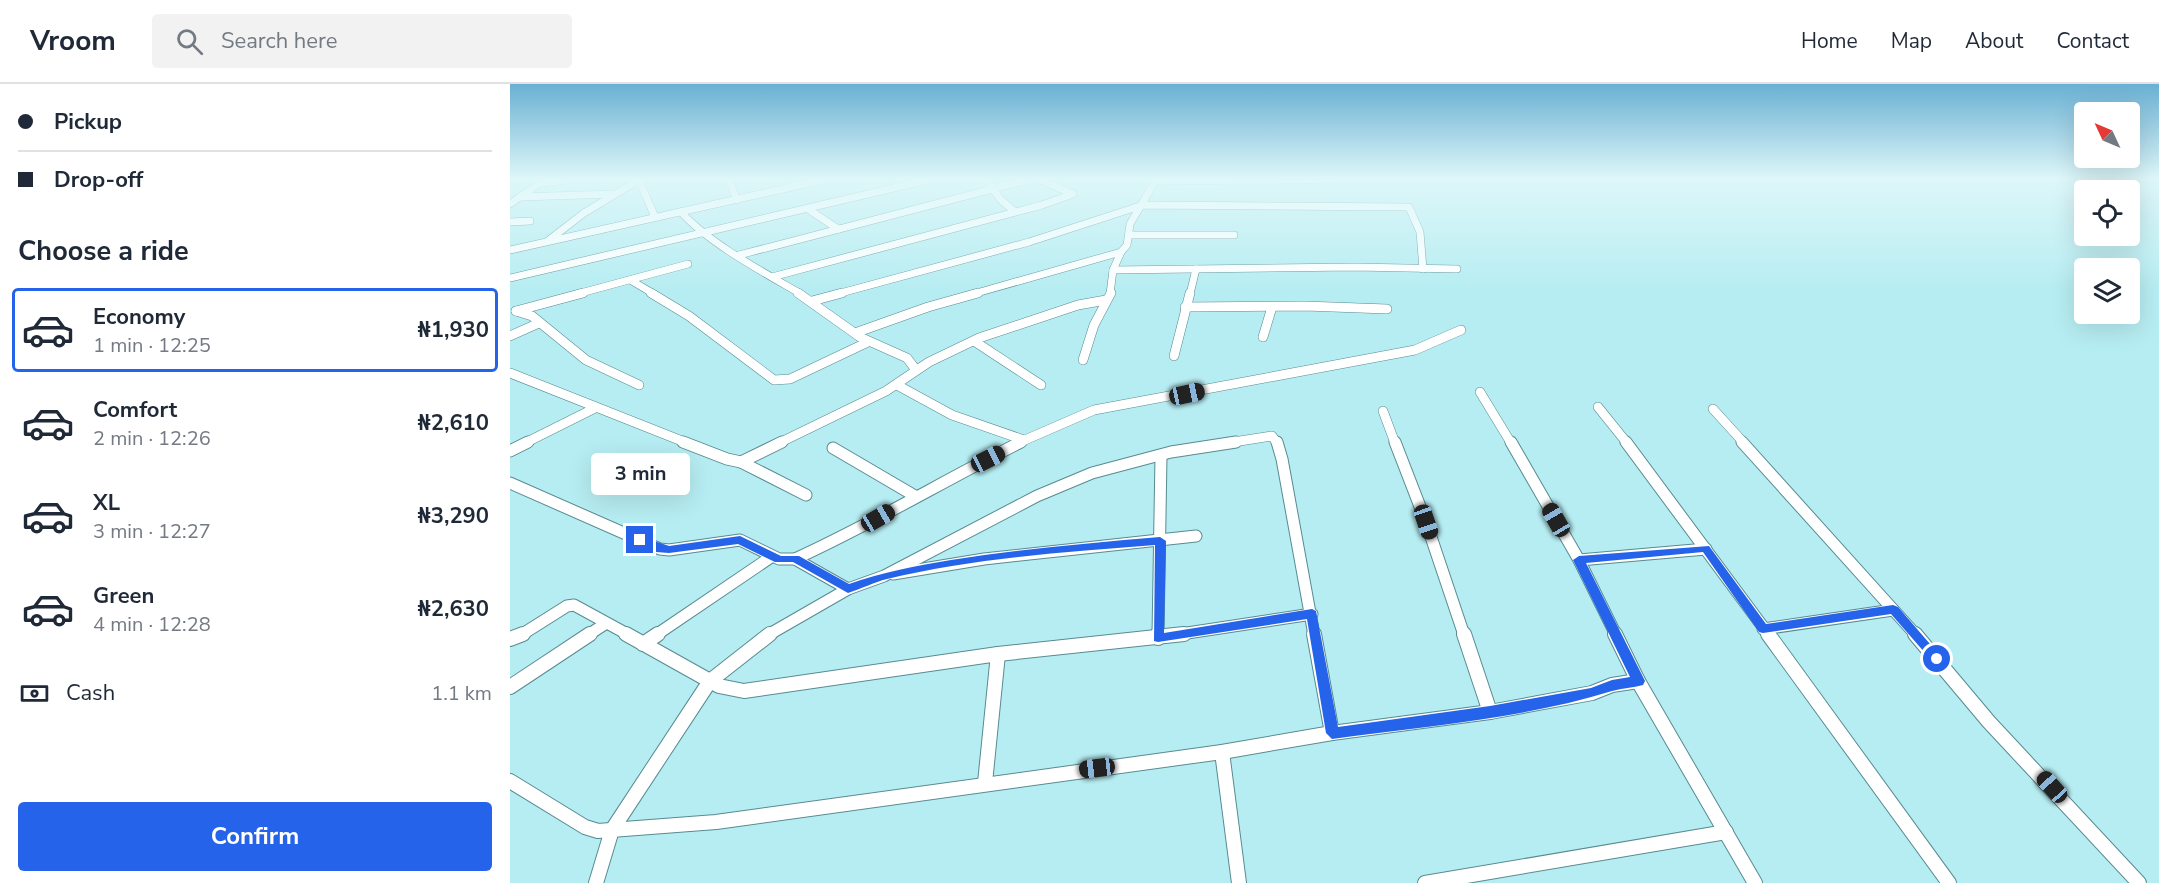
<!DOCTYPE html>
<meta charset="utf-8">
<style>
:root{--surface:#fff;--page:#f2f2f3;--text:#1f2937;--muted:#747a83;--line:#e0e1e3;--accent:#2563eb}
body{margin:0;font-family:"Nunito Sans",sans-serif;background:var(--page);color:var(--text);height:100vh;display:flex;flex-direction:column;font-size:22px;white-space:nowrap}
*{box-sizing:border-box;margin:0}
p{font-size:20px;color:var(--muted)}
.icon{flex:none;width:33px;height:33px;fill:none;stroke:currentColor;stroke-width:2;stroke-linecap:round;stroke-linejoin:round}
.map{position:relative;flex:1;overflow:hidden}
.side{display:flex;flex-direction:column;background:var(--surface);width:510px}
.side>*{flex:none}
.guide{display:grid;align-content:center;height:132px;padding:0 18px;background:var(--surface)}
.needle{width:39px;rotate:314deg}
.buttons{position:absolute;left:1564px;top:18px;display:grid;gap:12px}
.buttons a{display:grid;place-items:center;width:66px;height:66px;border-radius:6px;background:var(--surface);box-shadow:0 6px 24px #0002;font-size:30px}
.end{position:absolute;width:27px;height:27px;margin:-14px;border:8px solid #2563eb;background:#fff;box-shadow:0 0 0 3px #fff}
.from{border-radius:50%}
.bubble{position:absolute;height:42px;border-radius:6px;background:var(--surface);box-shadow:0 6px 24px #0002;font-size:20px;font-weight:700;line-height:42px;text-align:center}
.car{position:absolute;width:18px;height:36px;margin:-18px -9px;border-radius:8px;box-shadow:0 0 4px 2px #0007;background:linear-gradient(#222 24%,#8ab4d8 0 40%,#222 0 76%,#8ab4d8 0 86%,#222 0)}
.guide b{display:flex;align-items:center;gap:21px;height:57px;font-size:22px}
.guide b+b{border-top:2px solid var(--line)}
.guide i{width:15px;height:15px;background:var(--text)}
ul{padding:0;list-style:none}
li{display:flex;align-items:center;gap:18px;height:84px;margin:0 12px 9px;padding:0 6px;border:3px solid transparent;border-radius:6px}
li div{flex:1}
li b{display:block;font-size:22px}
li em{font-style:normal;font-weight:700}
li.current{border-color:var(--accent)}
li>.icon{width:54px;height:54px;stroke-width:1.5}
h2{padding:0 18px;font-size:27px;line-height:72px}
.pay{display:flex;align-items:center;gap:15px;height:66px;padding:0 18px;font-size:22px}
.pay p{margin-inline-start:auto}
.primary-button{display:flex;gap:12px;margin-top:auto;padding:12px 18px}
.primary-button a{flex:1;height:69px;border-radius:6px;background:var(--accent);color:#fff;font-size:24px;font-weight:700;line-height:69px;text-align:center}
header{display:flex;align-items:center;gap:36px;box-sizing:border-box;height:84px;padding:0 30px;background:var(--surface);border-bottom:2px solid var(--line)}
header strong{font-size:28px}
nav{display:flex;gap:33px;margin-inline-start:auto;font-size:21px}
.search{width:420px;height:54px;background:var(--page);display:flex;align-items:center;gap:15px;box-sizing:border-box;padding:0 21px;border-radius:6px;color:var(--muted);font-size:22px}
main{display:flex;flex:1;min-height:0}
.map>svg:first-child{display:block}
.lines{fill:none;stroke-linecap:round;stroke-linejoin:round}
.minor-far3-casing{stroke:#578b90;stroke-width:8}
.minor-far2-casing{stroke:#578b90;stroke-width:10}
.minor-far1-casing{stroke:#578b90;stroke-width:13}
.minor-casing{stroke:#578b90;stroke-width:16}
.minor-far3{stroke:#fff;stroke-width:7}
.minor-far2{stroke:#fff;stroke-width:9}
.minor-far1{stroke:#fff;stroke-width:11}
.minor{stroke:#fff;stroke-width:14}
.route{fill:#2563eb}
</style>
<header>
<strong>Vroom</strong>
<div class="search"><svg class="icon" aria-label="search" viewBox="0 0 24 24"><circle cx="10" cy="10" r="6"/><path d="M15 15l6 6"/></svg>Search here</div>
<nav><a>Home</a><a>Map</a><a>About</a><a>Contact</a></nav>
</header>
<main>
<section class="side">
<div class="guide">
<b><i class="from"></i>Pickup</b>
<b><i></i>Drop-off</b>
</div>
<h2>Choose a ride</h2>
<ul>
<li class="current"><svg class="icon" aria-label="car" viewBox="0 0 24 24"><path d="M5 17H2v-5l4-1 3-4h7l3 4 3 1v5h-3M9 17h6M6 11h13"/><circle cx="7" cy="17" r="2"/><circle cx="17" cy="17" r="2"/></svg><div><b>Economy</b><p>1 min · 12:25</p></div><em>₦1,930</em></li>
<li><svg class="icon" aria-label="car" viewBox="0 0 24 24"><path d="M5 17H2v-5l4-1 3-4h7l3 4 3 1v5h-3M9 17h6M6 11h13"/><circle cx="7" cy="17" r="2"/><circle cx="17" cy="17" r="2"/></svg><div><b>Comfort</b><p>2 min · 12:26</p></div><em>₦2,610</em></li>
<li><svg class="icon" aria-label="car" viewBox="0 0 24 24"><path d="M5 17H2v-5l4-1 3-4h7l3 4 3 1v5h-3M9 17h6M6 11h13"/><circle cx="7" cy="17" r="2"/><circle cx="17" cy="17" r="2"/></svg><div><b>XL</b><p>3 min · 12:27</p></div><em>₦3,290</em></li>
<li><svg class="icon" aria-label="car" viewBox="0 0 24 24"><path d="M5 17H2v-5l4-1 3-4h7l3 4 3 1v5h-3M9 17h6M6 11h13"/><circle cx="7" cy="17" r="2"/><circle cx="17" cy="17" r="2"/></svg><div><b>Green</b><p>4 min · 12:28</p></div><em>₦2,630</em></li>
</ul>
<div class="pay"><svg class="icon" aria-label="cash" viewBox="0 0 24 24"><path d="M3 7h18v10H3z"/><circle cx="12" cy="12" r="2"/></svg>Cash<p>1.1 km</p></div>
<div class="primary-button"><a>Confirm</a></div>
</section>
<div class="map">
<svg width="1649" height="799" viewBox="0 0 1649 799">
<rect width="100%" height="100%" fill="#b6edf2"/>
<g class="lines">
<defs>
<g id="minor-far3">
<polyline points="218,94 227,116"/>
<polyline points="476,94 490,115 504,127"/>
<polyline points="0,96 7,94"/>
<polyline points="129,96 145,133"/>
<polyline points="646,97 857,95"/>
<polyline points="32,99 73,94"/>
<polyline points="10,113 103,110"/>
<polyline points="0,120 37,94"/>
<polyline points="298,125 328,145"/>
<path d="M171 128C200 160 253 188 291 210"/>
<polyline points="0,138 20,137"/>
<polyline points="620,151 724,151"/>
<polyline points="39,156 74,129 132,94"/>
<polyline points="0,166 322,94"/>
<polyline points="229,171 525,94"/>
<polyline points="603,186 845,183 947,185"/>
<polyline points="262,193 532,121 563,110 526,94"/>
<polyline points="0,194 426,94"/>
<polyline points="122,197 144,210"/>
<polyline points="67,210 178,180"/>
<polyline points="327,210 519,158 633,121 899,123 910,148 913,185"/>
<polyline points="463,210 611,168"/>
<polyline points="600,210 603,186 611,168 617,161 620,140 647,94"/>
<polyline points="680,210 686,185"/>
</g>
<g id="minor-far2">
<polyline points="141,209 179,232 264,296 280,295 358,258"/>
<polyline points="288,209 350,253 397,274 406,286"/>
<polyline points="302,217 332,209"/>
<polyline points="675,223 795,222 877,225"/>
<polyline points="6,227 73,209"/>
<polyline points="6,227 22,232 76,276 129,301"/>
<polyline points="345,249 418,223 468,209"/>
<polyline points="0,252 29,239"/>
<polyline points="753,253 762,223"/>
<polyline points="464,257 531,301"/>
<polyline points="664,272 680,209"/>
<polyline points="573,276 584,241 601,209"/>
<polyline points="0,289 177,359"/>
<polyline points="387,301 442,331 514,356"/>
<polyline points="970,308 1001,359"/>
<polyline points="1088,323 1117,359"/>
<polyline points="1203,325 1234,359"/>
<polyline points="873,327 885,359"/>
<polyline points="15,359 85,324"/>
<polyline points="269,359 376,307 419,278 469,254 568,221 596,216"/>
<polyline points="508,359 584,326 905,266 951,246"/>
<polyline points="717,359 762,352 767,359"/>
</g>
<g id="minor-far1">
<polyline points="173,358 217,375 231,378 296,411"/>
<polyline points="767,358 772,375 804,551"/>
<polyline points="885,358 916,438 954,551"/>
<polyline points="1001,358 1069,476 1106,551"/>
<polyline points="1116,358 1259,551"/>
<polyline points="1232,358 1406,551"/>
<polyline points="323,364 405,412"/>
<polyline points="0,367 18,358"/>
<polyline points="231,378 272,358"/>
<polyline points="0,399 150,465 159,466 230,456 269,475 285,475 338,505"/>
<path d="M285 475C362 440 435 396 511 358"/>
<polyline points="1069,476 1196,465"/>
<polyline points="383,490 474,475 686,452"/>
<polyline points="1253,545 1383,526"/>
<polyline points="11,551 57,522 64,521 119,551"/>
<polyline points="78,551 95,540"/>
<polyline points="146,551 261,473"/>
<polyline points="258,551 338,505 374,492 527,412 582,389 661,368 726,358"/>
<polyline points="648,551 651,372"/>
<polyline points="664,551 802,530"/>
</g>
<g id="minor">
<polyline points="116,550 209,602 234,607 488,570 674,550"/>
<polyline points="804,550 822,649"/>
<polyline points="954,550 980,628 1082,609 1102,601 1128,597"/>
<polyline points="1105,550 1128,597 1245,799"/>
<polyline points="1258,550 1439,799"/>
<polyline points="1405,550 1479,638 1629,799"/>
<polyline points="648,554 648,550"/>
<polyline points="0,555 13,550"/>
<polyline points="133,560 148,550"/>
<polyline points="0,603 80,550"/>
<polyline points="712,668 729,799"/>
<polyline points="0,697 75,743 88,747 206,738 712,668 822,649 980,628"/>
<polyline points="475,699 488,570"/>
<polyline points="86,799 102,746 200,597 260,550"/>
<polyline points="915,799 1216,748"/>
</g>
</defs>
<use href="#minor-far3" class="minor-far3-casing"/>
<use href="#minor-far2" class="minor-far2-casing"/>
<use href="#minor-far1" class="minor-far1-casing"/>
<use href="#minor" class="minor-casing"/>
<use href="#minor-far3" class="minor-far3"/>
<use href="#minor-far2" class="minor-far2"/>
<use href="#minor-far1" class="minor-far1"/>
<use href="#minor" class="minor"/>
</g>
<linearGradient id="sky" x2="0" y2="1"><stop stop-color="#6ab0d3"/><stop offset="0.46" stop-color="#def7f9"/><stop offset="1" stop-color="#def7f9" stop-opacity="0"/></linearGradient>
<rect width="1649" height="206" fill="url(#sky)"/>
<path class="route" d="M130 452 159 462 230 452 271 472H289L339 500C373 488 406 482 441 476 510 465 580 459 650 453L656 457 654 549 802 525 806 527 828 643 980 622 1081 604 1102 596 1120 593 1063 476 1069 472 1199 462 1256 540 1383 521 1388 523 1433 575 1431 578H1423L1381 530 1253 549 1249 548 1193 468 1076 479 1135 597 1133 601C1123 604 1112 604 1102 607 1012 635 915 642 822 655L816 649 797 535 648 558 644 557 645 461C556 468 464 474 377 495 364 498 351 505 338 509L283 478H265L228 460 159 469 146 468 126 458 125 456Z"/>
</svg>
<div class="buttons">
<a><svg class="needle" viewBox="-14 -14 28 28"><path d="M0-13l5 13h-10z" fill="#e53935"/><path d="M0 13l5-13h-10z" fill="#747a83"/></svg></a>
<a><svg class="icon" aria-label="locate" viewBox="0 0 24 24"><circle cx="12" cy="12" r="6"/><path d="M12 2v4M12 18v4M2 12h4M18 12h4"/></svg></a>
<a><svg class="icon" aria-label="layers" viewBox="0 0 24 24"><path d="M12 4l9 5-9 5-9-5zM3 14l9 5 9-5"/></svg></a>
</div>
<i class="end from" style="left:1427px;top:575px"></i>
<i class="end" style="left:130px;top:456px"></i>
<div class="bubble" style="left:81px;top:369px;width:99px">3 min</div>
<i class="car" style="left:677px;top:310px;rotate:78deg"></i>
<i class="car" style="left:478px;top:375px;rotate:63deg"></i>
<i class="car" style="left:368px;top:434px;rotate:60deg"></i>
<i class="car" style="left:1046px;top:436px;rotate:330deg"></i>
<i class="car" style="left:916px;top:438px;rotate:161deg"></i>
<i class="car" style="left:587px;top:684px;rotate:263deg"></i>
<i class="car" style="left:1542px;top:703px;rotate:318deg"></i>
</div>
</main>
